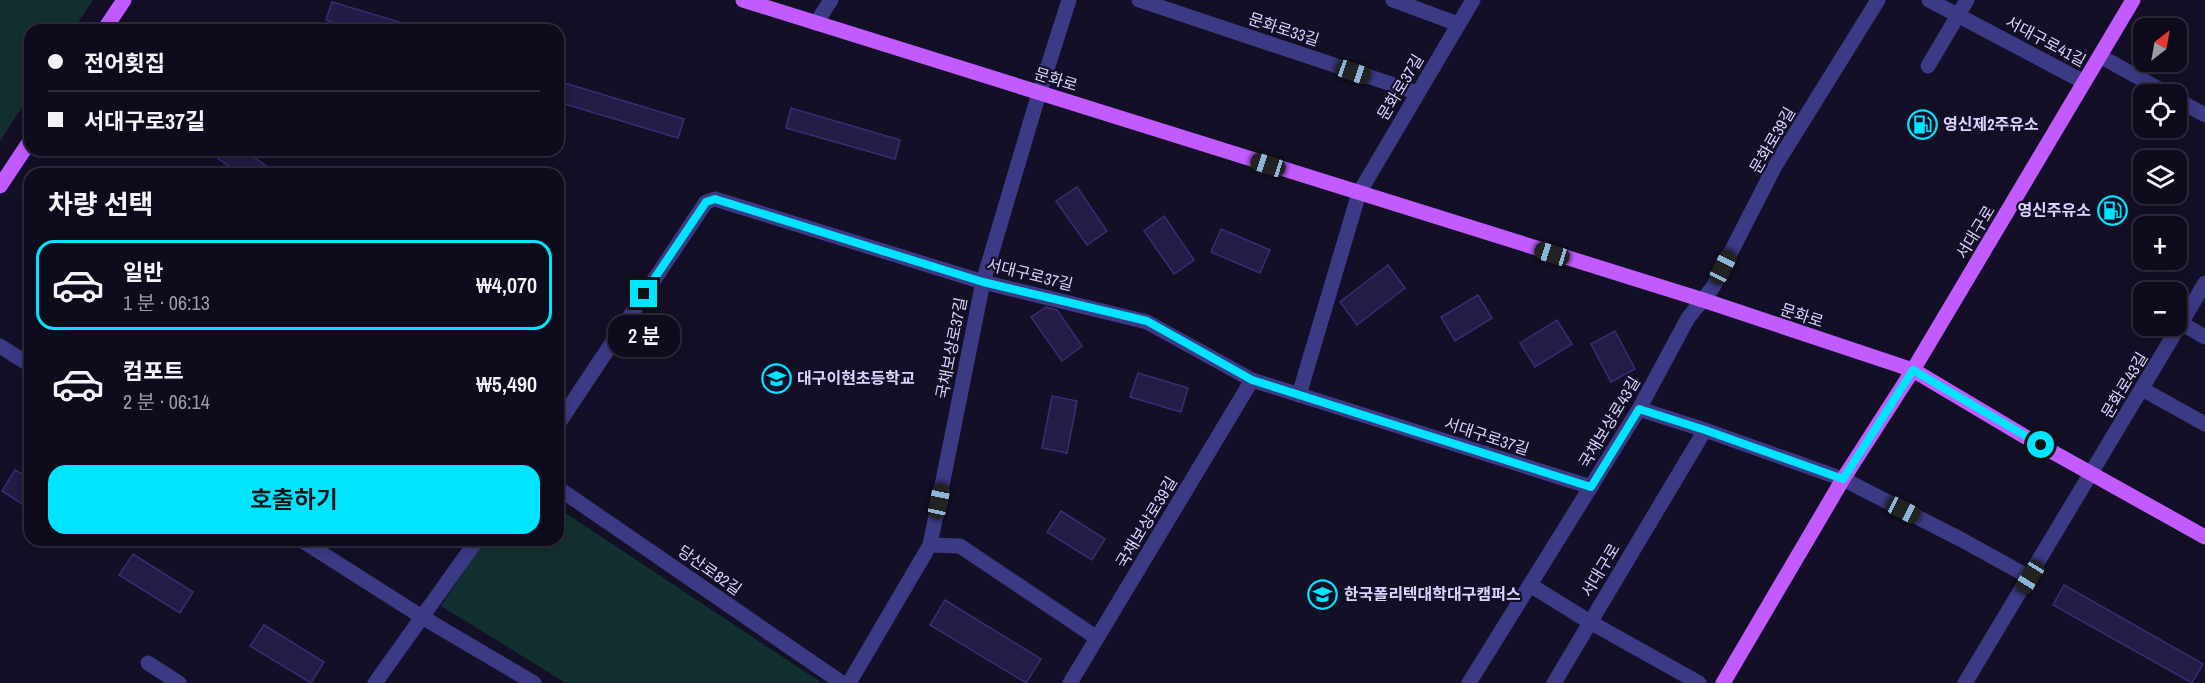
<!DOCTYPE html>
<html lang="ko">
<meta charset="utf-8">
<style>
:root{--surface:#0e0b1c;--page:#1c1929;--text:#f1f3f6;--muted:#9b9ba3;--line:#2e2b3b;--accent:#00e5ff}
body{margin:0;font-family:"Archivo Narrow","Noto Sans KR",sans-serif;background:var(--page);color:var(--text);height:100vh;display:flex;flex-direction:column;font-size:22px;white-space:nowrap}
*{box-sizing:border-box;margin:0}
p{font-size:20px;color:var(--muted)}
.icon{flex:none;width:33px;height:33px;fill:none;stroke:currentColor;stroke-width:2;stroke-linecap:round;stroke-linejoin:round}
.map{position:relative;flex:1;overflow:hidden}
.drawer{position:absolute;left:24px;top:168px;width:540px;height:378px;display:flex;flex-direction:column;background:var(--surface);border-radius:18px;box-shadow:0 3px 15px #0003,0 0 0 2px var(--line)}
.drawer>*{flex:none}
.top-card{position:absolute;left:24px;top:24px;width:540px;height:132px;border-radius:18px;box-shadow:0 3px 15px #0003,0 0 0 2px var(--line);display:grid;align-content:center;height:132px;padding:0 24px;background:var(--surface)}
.needle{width:39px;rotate:31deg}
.tools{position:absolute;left:2133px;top:18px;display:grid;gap:12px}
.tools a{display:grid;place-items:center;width:54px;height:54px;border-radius:12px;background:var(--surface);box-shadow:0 3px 15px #0003,0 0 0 2px var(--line);font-size:30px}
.end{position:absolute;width:27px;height:27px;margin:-14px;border:8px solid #00e5ff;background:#111;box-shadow:0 0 0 3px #111}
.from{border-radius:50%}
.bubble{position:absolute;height:42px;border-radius:18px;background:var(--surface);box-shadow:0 3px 15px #0003,0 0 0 2px var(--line);font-size:20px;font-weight:600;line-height:42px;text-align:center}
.car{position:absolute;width:18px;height:36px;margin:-18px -9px;border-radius:8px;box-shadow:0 0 4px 2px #0007;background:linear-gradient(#222 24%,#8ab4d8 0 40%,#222 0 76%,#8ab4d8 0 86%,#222 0)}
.top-card b{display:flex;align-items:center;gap:21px;height:57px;font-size:22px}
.top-card b+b{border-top:2px solid var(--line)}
.top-card i{width:15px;height:15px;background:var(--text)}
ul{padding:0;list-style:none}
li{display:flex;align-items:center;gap:18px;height:90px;margin:0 12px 9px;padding:0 12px;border:3px solid transparent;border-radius:18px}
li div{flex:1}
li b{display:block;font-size:22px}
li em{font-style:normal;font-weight:600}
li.selected{border-color:var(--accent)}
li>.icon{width:54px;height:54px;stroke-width:1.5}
h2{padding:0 24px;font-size:27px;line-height:72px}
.action{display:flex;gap:12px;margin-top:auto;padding:12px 24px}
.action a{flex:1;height:69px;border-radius:18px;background:var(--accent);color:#111;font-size:24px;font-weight:600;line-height:69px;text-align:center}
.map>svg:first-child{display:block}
.green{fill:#12302f}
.building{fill:#241b47;stroke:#3b2d73;stroke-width:1.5}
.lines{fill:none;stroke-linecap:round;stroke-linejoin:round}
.minor{stroke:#3d3a85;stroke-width:15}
.major{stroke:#c25bff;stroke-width:15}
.route{stroke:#00e5ff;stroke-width:8}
.labels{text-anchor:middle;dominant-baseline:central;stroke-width:4.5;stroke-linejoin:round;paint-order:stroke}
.street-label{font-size:16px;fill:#d9d4ff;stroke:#130f26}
.poi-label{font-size:16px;font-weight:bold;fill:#d9d4ff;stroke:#130f26;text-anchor:start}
</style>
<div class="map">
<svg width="2205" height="683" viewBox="0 0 2205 683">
<rect width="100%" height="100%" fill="#130f26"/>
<g class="green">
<polygon points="0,0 93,0 73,30 30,30 30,95 0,141"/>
<polygon points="558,508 822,683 566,683 441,606 485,540 558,540"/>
</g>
<g class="building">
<polygon points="332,2 416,27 416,30 358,30 326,20"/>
<polygon points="558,81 684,119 678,138 558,102"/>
<polygon points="791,108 900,140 895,159 786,128"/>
<polygon points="207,150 244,150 277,174 239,174"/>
<polygon points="1077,187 1107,231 1087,245 1056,201"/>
<polygon points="1164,216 1194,260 1174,274 1144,231"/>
<polygon points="1221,229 1270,250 1260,273 1211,252"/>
<polygon points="1388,265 1405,288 1357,325 1340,302"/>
<polygon points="1478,295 1492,318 1455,341 1441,317"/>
<polygon points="1046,307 1057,310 1082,346 1062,361 1031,317"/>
<polygon points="1557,320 1572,344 1535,367 1520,343"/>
<polygon points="1615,331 1635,369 1611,382 1591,344"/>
<polygon points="1138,373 1188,388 1181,412 1130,397"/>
<polygon points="1052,396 1077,401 1067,453 1042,448"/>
<polygon points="15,470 30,479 30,509 2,491"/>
<polygon points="1061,511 1105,539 1092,560 1047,532"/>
<polygon points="133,554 193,592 180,613 119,575"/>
<polygon points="2064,585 2203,664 2192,683 2053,605"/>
<polygon points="945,600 1041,659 1026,683 930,625"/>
<polygon points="264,625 324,662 311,683 250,646"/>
</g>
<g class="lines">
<g class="minor">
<polyline points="1139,0 1418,93"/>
<polyline points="1393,0 1458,24"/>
<polyline points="1929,0 2084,82"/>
<polyline points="816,23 831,0"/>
<polyline points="2100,56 2168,94"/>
<polyline points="1928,66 1967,0"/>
<polyline points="2176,99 2205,115"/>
<polyline points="2181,323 2205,337"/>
<polyline points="0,346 30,365"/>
<polyline points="2142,389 2205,424"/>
<polyline points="1299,395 1359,193 1473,0"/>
<polyline points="1639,409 1705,430 1843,479 1962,540 2029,577"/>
<polyline points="558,424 706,202 715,199 983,282 1147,322 1252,380 1591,487"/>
<polyline points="558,488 842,683"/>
<polyline points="301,540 422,617 534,683"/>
<polyline points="930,545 960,546 1097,638"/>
<polyline points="1530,585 1590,622 1699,683"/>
<polyline points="148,663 179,683"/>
<polyline points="375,683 477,540"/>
<polyline points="849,683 930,545 983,282 1034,110 1069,0"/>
<polyline points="1070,683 1252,380"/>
<polyline points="1469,683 1639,409 1688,318 1713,287 1775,166 1878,0"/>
<polyline points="1554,683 1705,430"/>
<polyline points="1965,683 2205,283"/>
</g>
<g class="major">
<polyline points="743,0 1703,300 1913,370 2024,436 2205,537"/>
<polyline points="104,30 124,0"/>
<polyline points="0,186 30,141"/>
<polyline points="1723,683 1843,479 1913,370 2133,0"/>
</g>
</g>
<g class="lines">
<polyline class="route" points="644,294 706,202 715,199 983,282 1147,321 1252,380 1591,487 1639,409 1705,430 1843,479 1913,370 2041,445"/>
</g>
<defs>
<symbol id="fuel-ring" viewBox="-11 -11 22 22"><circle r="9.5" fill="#130f26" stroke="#00e5ff" stroke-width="1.5"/><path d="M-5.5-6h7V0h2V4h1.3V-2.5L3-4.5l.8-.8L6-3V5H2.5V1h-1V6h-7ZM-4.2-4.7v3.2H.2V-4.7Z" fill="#00e5ff"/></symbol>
<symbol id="school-ring" viewBox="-11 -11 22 22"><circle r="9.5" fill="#130f26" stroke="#00e5ff" stroke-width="1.5"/><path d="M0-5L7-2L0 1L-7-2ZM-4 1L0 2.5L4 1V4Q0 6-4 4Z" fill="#00e5ff"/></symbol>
</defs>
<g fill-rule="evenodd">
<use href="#fuel-ring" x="1906" y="108" width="33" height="33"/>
<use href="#fuel-ring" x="2096" y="194" width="33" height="33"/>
<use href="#school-ring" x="760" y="362" width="33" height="33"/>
<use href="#school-ring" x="1306" y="578" width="33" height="33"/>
</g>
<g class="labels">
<g class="street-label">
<text transform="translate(1284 29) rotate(18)">문화로33길</text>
<text transform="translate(2046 41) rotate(28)">서대구로41길</text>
<text transform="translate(1056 79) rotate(17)">문화로</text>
<text transform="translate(1400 87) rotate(-59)">문화로37길</text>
<text transform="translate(1772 140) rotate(-60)">문화로39길</text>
<text transform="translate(1975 232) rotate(-59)">서대구로</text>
<text transform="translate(1030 274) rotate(14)">서대구로37길</text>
<text transform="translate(1802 315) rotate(18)">문화로</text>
<text transform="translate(951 348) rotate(-79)">국채보상로37길</text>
<text transform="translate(2124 385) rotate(-59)">문화로43길</text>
<text transform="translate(1609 422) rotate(-59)">국채보상로43길</text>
<text transform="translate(1487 436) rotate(18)">서대구로37길</text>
<text transform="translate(1146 522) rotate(-59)">국채보상로39길</text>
<text transform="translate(710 570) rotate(35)">당산로82길</text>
<text transform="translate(1600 570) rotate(-59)">서대구로</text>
</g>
<g class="poi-label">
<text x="1943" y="124">영신제2주유소</text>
<text x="2091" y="210" text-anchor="end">영신주유소</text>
<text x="797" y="378">대구이현초등학교</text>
<text x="1344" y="594">한국폴리텍대학대구캠퍼스</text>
</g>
</g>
</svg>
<div class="tools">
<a><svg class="needle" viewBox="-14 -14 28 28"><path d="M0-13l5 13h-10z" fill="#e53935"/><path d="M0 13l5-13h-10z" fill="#9b9ba3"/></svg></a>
<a><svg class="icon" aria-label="locate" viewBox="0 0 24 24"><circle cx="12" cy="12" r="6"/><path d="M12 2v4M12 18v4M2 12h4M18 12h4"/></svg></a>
<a><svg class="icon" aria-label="layers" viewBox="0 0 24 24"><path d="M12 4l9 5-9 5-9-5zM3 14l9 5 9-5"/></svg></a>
<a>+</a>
<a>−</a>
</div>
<i class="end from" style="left:2041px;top:445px"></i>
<i class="end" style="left:644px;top:294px"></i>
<div class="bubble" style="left:608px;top:315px;width:72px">2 분</div>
<i class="car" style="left:1353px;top:72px;rotate:109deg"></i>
<i class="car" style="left:1268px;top:165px;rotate:288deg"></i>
<i class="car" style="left:1552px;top:254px;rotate:287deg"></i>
<i class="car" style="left:1723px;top:267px;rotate:27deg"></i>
<i class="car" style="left:939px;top:501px;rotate:12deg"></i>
<i class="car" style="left:1903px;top:510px;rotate:117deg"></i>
<i class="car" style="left:2030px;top:577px;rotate:212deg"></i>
<div class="top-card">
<b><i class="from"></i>전어횟집</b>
<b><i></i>서대구로37길</b>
</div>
<section class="drawer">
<h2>차량 선택</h2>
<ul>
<li class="selected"><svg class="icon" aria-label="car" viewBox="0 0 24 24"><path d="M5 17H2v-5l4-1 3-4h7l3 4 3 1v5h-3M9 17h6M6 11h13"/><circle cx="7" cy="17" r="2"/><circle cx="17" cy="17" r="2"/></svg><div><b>일반</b><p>1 분 · 06:13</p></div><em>₩4,070</em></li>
<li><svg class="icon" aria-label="car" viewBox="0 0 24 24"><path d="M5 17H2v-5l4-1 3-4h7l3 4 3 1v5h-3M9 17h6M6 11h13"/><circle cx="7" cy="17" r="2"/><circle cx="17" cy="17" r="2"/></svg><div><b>컴포트</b><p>2 분 · 06:14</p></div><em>₩5,490</em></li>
</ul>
<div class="action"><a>호출하기</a></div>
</section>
</div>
